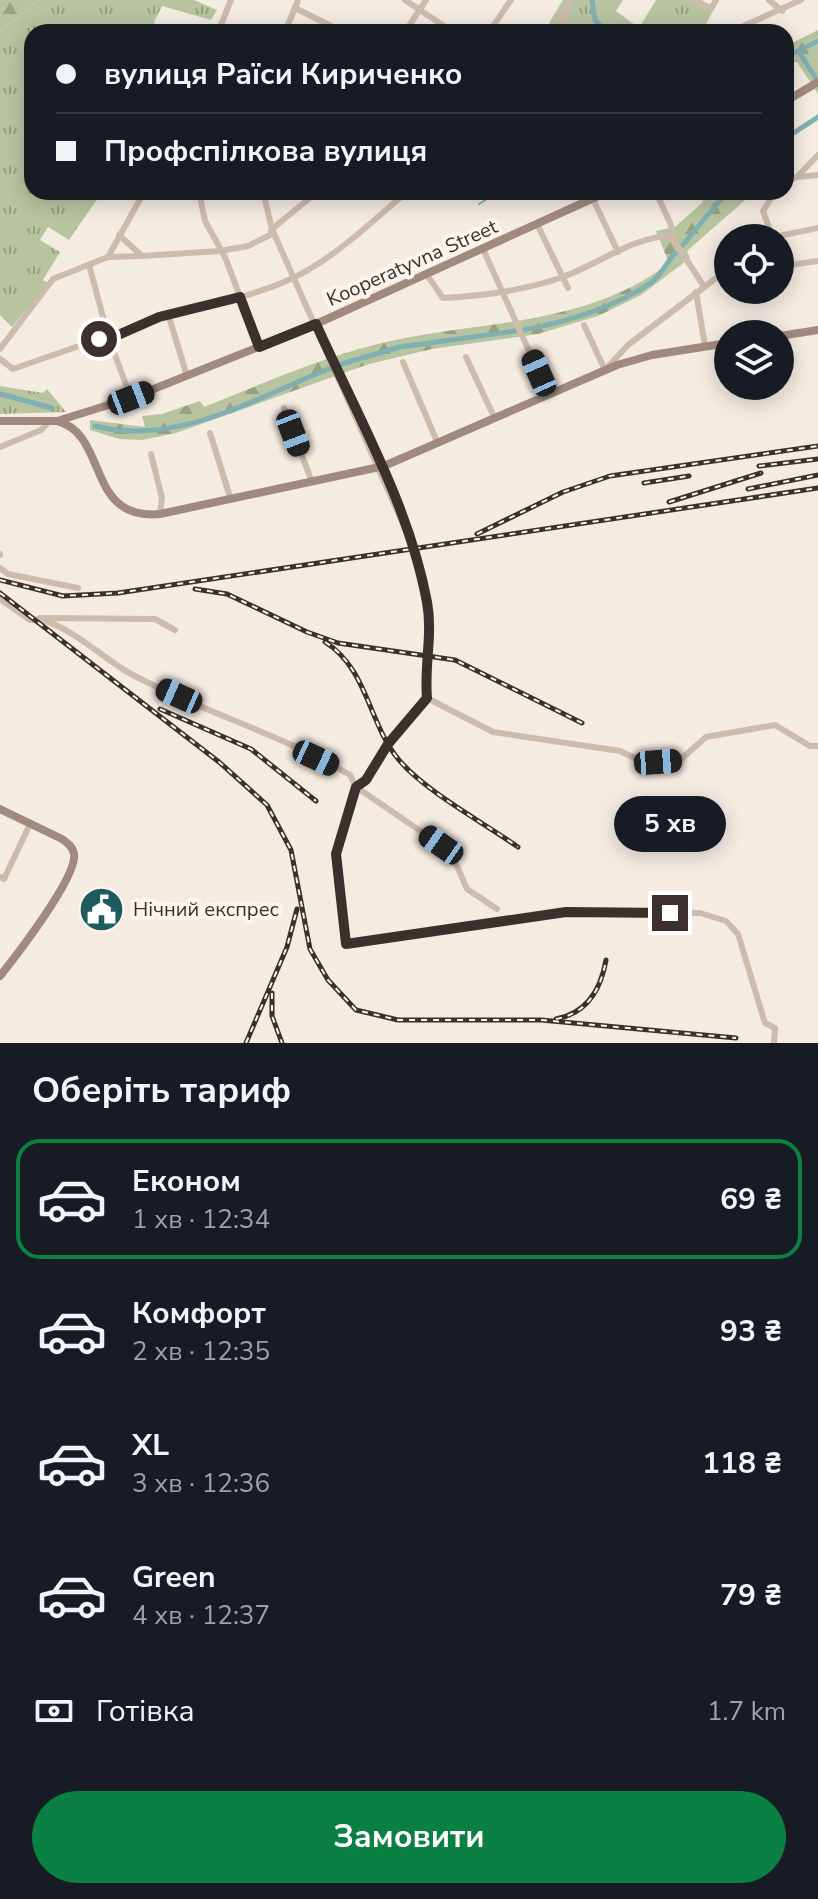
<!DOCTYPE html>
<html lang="uk">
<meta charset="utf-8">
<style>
:root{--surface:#171b24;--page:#242831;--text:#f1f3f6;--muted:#9ea1a6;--line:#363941;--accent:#0b8043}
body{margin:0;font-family:"Nunito Sans",sans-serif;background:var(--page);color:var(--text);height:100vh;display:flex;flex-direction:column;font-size:30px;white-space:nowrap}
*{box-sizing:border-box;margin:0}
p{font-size:26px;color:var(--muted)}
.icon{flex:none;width:44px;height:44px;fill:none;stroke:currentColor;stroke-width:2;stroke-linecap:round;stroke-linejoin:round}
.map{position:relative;height:1043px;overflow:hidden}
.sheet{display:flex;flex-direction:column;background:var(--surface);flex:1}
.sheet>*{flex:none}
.top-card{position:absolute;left:24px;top:24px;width:770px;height:176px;border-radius:24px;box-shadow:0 4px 20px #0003;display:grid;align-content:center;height:176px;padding:0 32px;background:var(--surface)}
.fabs{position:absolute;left:714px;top:224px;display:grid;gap:16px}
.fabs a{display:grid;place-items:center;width:80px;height:80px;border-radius:50%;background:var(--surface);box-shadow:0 4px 20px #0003;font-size:40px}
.end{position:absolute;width:36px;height:36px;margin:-18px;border:10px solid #3b302b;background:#fff;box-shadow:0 0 0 4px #fff}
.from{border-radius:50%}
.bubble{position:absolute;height:56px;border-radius:28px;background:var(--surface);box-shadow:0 4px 20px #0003;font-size:26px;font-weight:700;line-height:56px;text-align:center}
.car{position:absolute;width:24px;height:48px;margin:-24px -12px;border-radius:10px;box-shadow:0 0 6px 2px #0007;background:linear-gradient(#222 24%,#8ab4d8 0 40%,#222 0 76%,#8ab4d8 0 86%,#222 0)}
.top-card b{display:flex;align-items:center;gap:28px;height:76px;font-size:30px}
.top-card b+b{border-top:2px solid var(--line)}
.top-card i{width:20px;height:20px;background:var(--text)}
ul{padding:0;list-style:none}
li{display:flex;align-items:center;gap:24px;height:120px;margin:0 16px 12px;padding:0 16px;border:4px solid transparent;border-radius:24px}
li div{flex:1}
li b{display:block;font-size:30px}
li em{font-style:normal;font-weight:700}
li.on{border-color:var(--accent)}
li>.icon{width:72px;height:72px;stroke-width:1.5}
h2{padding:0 32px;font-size:36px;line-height:96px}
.pay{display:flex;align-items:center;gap:20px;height:88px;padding:0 32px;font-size:30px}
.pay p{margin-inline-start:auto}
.cta{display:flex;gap:16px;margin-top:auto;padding:16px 32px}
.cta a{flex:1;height:92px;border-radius:48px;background:var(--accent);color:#fff;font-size:32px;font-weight:700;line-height:92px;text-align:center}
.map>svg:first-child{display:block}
.grass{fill:url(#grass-tufts)}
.forest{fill:url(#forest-firs)}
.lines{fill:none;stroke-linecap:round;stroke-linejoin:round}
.stream{stroke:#7fb0b2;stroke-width:2}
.canal{stroke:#7fb0b2;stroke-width:5}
.street{stroke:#cdbbac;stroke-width:6}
.secondary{stroke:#a18a7d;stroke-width:8}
.rail-casing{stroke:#3b302b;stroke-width:5}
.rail{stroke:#fbf5ee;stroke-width:2;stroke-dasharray:6;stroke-linecap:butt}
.route{stroke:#3b302b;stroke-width:10}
.labels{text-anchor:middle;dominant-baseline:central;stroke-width:8;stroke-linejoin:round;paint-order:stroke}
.street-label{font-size:20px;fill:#3b302b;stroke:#fbf5ee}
.poi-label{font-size:20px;fill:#3b302b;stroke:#fbf5ee;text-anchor:start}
</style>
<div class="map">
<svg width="818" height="1043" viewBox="0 0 818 1043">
<defs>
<pattern id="grass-tufts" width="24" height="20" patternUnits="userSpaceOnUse" patternTransform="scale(2)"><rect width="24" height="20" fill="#b8c4a0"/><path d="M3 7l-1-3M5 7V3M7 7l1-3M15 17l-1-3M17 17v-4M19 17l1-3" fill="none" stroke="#97a083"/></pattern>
<pattern id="forest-firs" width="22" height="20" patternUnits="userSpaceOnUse" patternTransform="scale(2)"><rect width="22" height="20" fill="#b8c4a0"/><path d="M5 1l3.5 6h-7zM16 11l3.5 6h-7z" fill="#97a083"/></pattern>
</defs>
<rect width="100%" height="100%" fill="#f4ebe1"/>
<g class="grass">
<polygon points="39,0 194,0 217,10 211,20 162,6 154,22 157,32 32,32 32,192 102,192 69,240 48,227 40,240 60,252 43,280 48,283 12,327 0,315 0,31"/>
<polygon points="563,0 623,0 616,11 639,28 656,0 701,0 715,7 702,32 553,32 556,27 549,23"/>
<polygon points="0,386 43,393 47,389 66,412 0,414"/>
</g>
<g class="forest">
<polygon points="0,0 39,0 0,31"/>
<polygon points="818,30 818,94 797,62 786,64 786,46"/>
<path d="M700 192 752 194 687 251 690 258 641 295 598 316 538 334 432 349 369 364 176 433 142 440 119 439 90 430V420L145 427 142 416 162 414 200 401 204 407C267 382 328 354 395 340 488 321 591 324 669 263L656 231 675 227 703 202Z"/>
</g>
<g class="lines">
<polyline class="stream" points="479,204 498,192"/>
<g class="canal">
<polyline points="592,0 595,20 607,32"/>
<polyline points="799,52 815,77"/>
<polyline points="786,57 818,41"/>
<polyline points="786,138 818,117"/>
<polyline points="682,246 727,192"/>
<path d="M523 330C566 322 615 307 652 282 661 275 667 262 675 253"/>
<polyline points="338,365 400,347 515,331"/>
<polyline points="0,394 52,408"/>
<path d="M95 426C177 447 257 397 331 368"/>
</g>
<g class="street">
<polyline points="405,0 453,32"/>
<polyline points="692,0 711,9 716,0"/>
<polyline points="769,0 782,11"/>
<polyline points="295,8 343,32"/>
<polyline points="218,32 231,0"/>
<polyline points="285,32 298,0"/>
<polyline points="405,32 426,0"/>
<polyline points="489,32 511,0"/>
<polyline points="556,32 571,0"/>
<polyline points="730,32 801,0"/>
<polyline points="798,177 818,175"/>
<polyline points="786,181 797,177 818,155"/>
<polyline points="199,192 205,221 225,257 259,347"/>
<polyline points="263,192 272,229 414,549 431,630 425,679 427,698 388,744 366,780 356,787 336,854 346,944 566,912 700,913 726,921 738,934 765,1023 775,1028 774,1043"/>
<polyline points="656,192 671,225 671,236 703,285"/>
<polyline points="593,199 618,252"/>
<polyline points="537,224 568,288"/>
<polyline points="119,235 142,256 220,251 248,246 270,235 272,229 317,192"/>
<polyline points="772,236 763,211 775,192"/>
<polyline points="769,238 818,228"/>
<polyline points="483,249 549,395"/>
<polyline points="108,257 142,256"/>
<polyline points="89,265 109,339 131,398"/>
<polyline points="790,265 818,261"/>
<path d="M427 275 443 298C484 296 521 291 560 278 596 266 633 236 671 236"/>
<polyline points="696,292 705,346"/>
<polyline points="169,317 187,376"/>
<polyline points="584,325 605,370 628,345 728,269"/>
<polyline points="0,349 53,279 108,257 144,192"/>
<polyline points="466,357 495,419"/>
<path d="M0 359 13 369 99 339C119 339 137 323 157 318 202 306 250 298 293 278 335 258 372 221 407 192"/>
<polyline points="403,362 438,444"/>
<polyline points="284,408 312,482"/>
<polyline points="210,433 231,500"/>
<polyline points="0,447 41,430 49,422"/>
<polyline points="151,454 162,498 160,514"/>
<polyline points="0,555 0,554"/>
<polyline points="0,568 8,574 78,588"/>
<path d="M0 599 30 620C57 614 106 661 131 674 202 712 281 734 350 775L356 787 441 845 457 866 467 889 497 909"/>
<polyline points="40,618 155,619 175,630"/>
<polyline points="427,698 493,732 620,751 645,763 679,761 706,737 775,725 810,746 818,746"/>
<polyline points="0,877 4,879 30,824"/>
</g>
<g class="secondary">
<polyline points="786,101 818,82"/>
<polyline points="780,336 818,330"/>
<polyline points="0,421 57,421 131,398 316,324 607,192"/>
<path d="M57 421C109 434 85 521 160 514L384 466 617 365 652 355 728 343"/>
<path d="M0 809 62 839C68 843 73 847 74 854 78 876 16 956 0 976"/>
</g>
<defs>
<g id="rail">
<polyline points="759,466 818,459"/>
<polyline points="644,483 689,476"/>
<polyline points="748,489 818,475"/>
<polyline points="669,502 761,473"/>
<polyline points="477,534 563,492 610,476 818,446"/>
<polyline points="0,580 63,596 118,593 818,488"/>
<polyline points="195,589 227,594 307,632 338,643 455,660 582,723"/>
<polyline points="0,593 219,762 267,805 291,850 310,949 328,980 356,1010 398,1020 541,1020 736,1038"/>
<path d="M325 642C368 669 368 723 399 760 425 791 484 823 518 847"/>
<polyline points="160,709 251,749 316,801"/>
<polyline points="272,993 272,1016 282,1043"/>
<path d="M556 1019C588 1013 601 989 606 960"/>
<polyline points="246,1043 287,947 297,909"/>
</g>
</defs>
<use href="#rail" class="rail-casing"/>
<use href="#rail" class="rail"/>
</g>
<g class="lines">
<path class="route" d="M99 339H109L159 317 240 297 259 347 316 324C356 413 409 505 427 602 433 634 424 665 427 698L388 744 366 780 356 787 336 854 346 944 566 912 670 913"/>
</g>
<defs>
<symbol id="civic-disc" viewBox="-11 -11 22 22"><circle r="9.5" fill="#1f5a5e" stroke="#fbf5ee"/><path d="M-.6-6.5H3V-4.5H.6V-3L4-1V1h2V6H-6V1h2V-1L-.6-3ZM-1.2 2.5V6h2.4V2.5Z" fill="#fff"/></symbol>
</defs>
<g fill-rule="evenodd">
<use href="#civic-disc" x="76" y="884" width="51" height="51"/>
</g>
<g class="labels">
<g class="street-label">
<text transform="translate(412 263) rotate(-24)">Kooperatyvna Street</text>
</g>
<g class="poi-label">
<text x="133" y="909">Нічний експрес</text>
</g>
</g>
</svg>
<div class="fabs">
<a><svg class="icon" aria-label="locate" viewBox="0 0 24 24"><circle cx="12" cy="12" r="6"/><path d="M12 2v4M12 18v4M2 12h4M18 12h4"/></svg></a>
<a><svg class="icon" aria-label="layers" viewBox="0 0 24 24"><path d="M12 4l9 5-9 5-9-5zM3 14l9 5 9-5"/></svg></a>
</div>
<i class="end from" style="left:99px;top:339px"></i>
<i class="end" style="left:670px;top:913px"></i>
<div class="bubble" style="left:614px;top:796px;width:112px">5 хв</div>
<i class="car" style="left:539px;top:373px;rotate:336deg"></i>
<i class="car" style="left:131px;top:398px;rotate:69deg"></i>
<i class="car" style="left:293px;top:433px;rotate:159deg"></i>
<i class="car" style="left:179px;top:696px;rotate:294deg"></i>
<i class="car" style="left:316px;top:758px;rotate:115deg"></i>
<i class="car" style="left:658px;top:762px;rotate:86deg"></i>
<i class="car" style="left:441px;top:845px;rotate:305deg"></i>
<div class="top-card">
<b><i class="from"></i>вулиця Раїси Кириченко</b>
<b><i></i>Профспілкова вулиця</b>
</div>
</div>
<section class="sheet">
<h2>Оберіть тариф</h2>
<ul>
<li class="on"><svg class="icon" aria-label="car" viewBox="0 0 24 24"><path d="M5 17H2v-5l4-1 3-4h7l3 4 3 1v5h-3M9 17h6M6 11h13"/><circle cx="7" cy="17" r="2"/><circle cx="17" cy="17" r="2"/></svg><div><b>Економ</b><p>1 хв · 12:34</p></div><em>69 ₴</em></li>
<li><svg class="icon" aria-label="car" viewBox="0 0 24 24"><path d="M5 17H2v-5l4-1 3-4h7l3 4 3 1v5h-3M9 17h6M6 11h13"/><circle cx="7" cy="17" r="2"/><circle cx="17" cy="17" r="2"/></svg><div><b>Комфорт</b><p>2 хв · 12:35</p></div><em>93 ₴</em></li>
<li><svg class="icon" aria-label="car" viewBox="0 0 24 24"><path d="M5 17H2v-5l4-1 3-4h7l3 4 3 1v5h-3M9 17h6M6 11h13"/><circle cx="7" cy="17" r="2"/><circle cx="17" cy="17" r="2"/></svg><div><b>XL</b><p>3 хв · 12:36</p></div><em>118 ₴</em></li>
<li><svg class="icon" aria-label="car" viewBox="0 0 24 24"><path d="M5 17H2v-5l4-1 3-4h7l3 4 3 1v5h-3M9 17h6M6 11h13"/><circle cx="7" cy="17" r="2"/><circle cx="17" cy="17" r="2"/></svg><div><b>Green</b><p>4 хв · 12:37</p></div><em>79 ₴</em></li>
</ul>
<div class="pay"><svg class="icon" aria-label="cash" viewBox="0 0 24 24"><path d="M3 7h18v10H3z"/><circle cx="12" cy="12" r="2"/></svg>Готівка<p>1.7 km</p></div>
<div class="cta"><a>Замовити</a></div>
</section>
